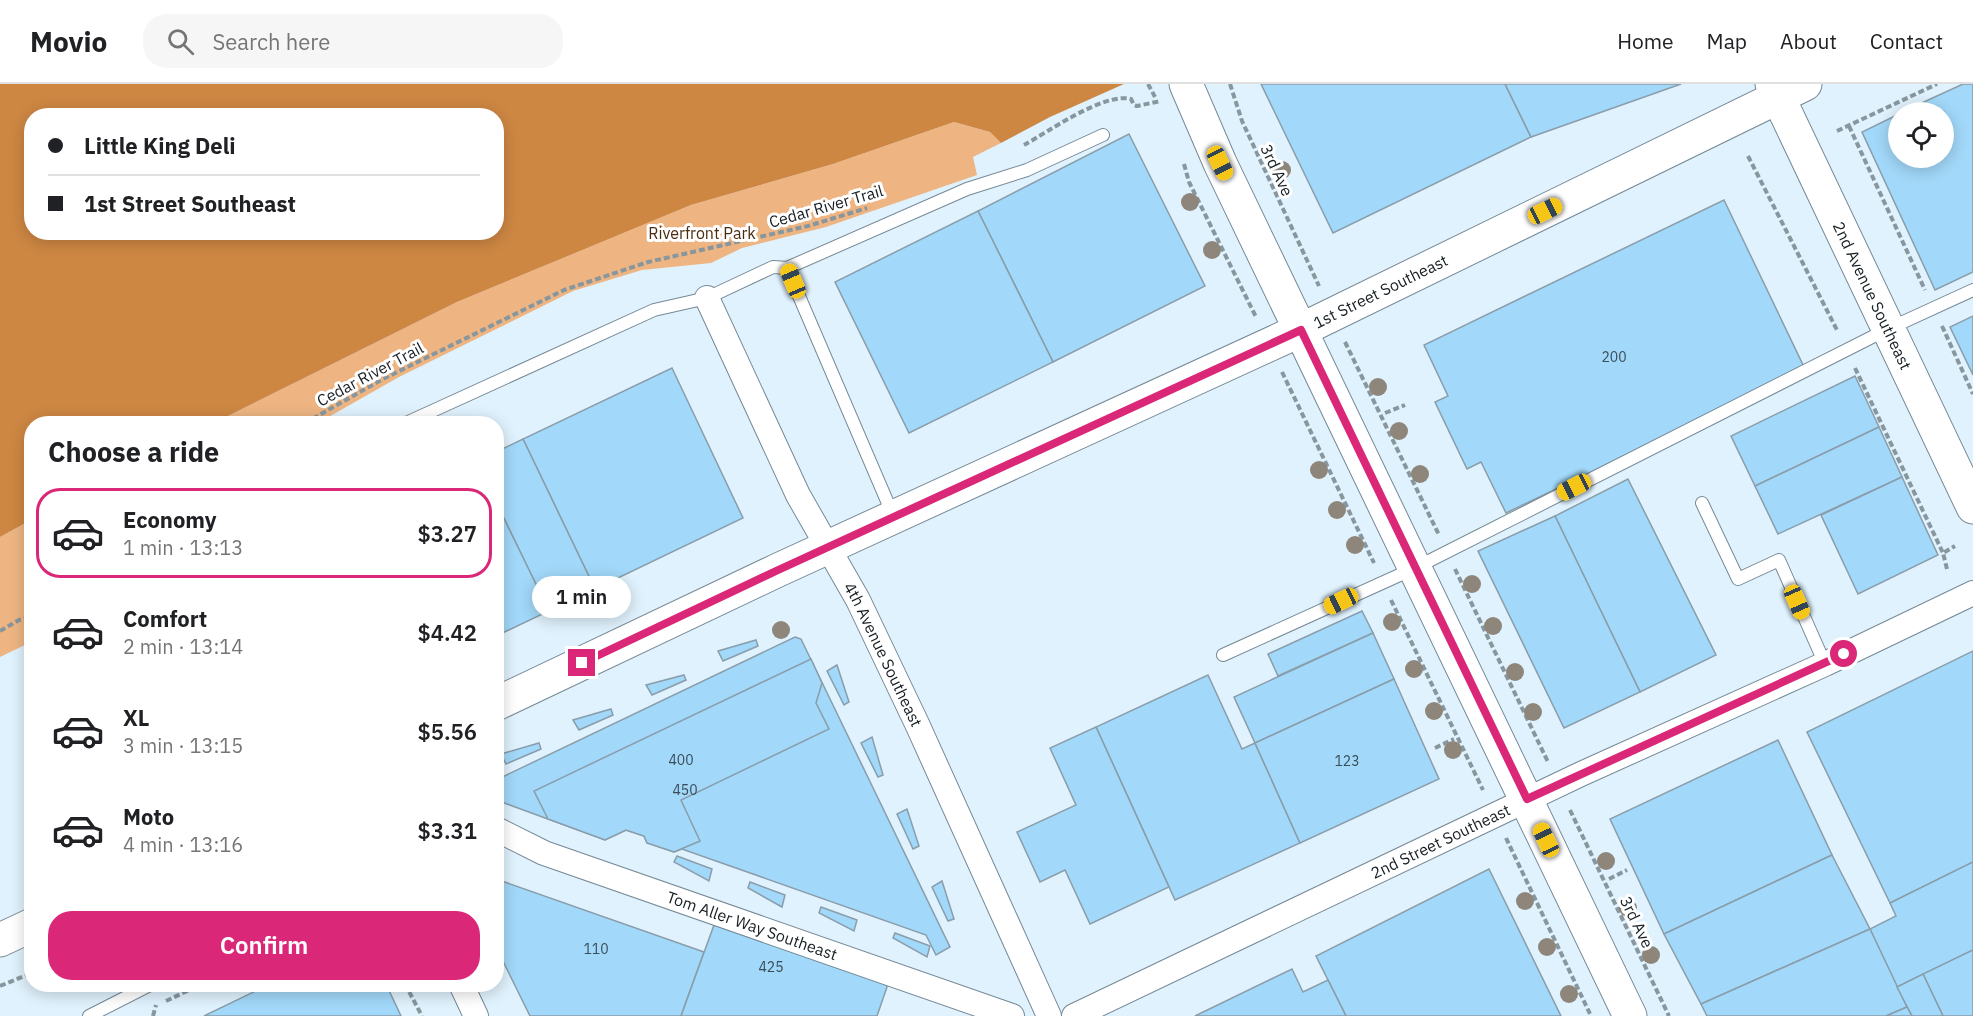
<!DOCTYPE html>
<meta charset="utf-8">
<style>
:root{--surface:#fff;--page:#f6f6f6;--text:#202124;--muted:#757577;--line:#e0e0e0;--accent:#db2777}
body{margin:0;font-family:"IBM Plex Sans",sans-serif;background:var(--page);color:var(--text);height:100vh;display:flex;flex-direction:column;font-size:22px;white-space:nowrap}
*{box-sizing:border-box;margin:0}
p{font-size:20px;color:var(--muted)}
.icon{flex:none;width:33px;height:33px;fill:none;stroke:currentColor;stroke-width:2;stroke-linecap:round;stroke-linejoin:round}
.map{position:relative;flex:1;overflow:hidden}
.sheet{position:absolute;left:24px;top:332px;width:480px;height:576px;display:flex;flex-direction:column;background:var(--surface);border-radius:24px;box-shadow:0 3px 15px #0003}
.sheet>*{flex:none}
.banner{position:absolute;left:24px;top:24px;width:480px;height:132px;border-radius:24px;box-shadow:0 3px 15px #0003;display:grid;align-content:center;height:132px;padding:0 24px;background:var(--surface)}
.fabs{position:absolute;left:1888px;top:18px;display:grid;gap:12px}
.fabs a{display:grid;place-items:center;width:66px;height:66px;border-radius:50%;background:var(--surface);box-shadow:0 3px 15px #0003;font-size:30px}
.end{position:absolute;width:27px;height:27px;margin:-14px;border:8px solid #db2777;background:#fff;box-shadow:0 0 0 3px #fff}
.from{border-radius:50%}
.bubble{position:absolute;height:42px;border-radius:21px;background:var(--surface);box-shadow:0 3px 15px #0003;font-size:20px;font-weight:600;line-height:42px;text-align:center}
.car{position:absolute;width:18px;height:36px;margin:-18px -9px;border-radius:8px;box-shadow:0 0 4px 2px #0007;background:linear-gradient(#f5c518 24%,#345 0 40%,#f5c518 0 76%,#345 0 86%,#f5c518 0)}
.banner b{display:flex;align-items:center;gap:21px;height:57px;font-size:22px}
.banner b+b{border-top:2px solid var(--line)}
.banner i{width:15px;height:15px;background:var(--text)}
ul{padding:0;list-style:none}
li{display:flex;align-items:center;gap:18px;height:90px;margin:0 12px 9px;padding:0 12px;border:3px solid transparent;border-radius:24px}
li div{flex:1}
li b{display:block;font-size:22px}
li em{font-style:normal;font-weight:600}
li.selected{border-color:var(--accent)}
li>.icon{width:54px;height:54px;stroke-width:1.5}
h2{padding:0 24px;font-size:27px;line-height:72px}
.action{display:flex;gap:12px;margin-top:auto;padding:12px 24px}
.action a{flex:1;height:69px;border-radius:24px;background:var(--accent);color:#fff;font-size:24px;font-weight:600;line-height:69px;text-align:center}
header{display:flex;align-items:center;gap:36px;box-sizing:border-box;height:84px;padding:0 30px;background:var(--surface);border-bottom:2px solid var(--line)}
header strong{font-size:28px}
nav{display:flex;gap:33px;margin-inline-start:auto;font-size:21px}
.search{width:420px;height:54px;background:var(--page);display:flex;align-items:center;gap:15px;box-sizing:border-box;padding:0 21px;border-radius:24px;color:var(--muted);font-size:22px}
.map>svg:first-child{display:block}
.green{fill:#eeb583}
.water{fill:#ce8743;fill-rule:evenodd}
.building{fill:#a2d8f9;stroke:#899daa;stroke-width:1.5}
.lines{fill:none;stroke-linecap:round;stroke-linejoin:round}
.lane-casing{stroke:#758996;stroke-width:14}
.street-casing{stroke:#758996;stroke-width:26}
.secondary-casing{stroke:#758996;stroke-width:35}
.path{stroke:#88969e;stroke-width:4;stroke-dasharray:6 3;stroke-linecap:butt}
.lane{stroke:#fff;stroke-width:12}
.street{stroke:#fff;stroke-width:24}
.secondary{stroke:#fff;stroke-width:33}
.tree{fill:#8e867a}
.route{stroke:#db2777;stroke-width:8}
.labels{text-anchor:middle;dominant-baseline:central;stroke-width:6;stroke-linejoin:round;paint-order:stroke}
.number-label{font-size:14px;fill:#3a4d58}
.street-label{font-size:16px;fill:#171f23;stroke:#fff}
.park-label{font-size:16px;fill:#4a2d0f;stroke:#fff}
</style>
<header>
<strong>Movio</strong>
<div class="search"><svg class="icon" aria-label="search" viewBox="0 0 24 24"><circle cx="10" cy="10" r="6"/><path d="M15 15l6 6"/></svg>Search here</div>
<nav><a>Home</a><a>Map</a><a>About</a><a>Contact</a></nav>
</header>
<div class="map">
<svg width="1973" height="932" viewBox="0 0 1973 932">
<rect width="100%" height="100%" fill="#e0f2fd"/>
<g class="green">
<polygon points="954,38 990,48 1001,59 973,73 977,91 826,143 742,164 711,179 642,186 573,207 399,293 318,339 214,339 457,218 691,121 833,80"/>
<polygon points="31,436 31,558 0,573 0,453"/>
</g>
<path class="water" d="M0 0H1124L1050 33 1001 59 990 48 954 38 833 80 691 121 457 218 214 339H32L31 436 0 453ZM32 32H496V148H32Z"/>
<g class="building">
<polygon points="1261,0 1505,0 1531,53 1333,149"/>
<polygon points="1505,0 1681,0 1531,53"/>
<polygon points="1963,0 1973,0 1973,188 1935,206 1862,48 1899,30 1899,74 1944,74 1944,28 1902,28"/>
<polygon points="1129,50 1205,202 1053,278 978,127"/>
<polygon points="1724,116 1805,285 1506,429 1481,378 1467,385 1435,318 1448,312 1424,261"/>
<polygon points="978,127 1053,278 909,349 835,198"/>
<polygon points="1973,232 1973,291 1950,243"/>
<polygon points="672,284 743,434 595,505 523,355"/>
<polygon points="1855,292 1879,343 1755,402 1731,352"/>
<polygon points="1879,343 1902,393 1778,450 1755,402"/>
<polygon points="523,355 595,505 549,527 496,418 496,368"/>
<polygon points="1902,393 1938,471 1858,510 1821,431"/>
<polygon points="1628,395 1716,571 1640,608 1555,432"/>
<polygon points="496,418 549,527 496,552"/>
<polygon points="1555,432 1640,608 1564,644 1478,467"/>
<polygon points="1362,527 1373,549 1278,592 1268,570"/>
<polygon points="1373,549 1394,595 1255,659 1234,613"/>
<polygon points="795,553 801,555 950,863 936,871 926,851 682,765 674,768 647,759 644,752 626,746 605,756 496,716 496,696"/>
<polygon points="756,556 758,562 723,577 718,567"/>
<polygon points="1973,567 1973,778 1890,819 1807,648"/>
<polygon points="811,575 822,599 816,619 829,645 681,716 700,757 674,768 647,759 644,752 626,746 605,756 548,735 534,707"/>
<polygon points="837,581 849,618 844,621 827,587"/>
<polygon points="684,591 686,596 652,611 646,601"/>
<polygon points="1208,591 1242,665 1255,659 1300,759 1175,816 1096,643"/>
<polygon points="1394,595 1439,695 1300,759 1255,659"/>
<polygon points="611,625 613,631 579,646 573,636"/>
<polygon points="1096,643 1169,803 1090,840 1065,786 1040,798 1017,748 1076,721 1050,664"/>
<polygon points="872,653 883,691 878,693 861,659"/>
<polygon points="1778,656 1832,771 1664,850 1610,735"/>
<polygon points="539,659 541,665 506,680 501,670"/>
<polygon points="907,725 919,762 913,765 897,730"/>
<polygon points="1832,771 1870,845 1701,920 1664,850"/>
<polygon points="677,772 712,785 709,797 674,778"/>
<polygon points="1973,778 1973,866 1897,903 1870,845 1896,832 1890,819"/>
<polygon points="1489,785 1561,932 1346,932 1316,872"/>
<polygon points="496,795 704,868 681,932 530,932 496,863"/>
<polygon points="942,797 954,835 948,837 932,803"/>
<polygon points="750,798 785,811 782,823 748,804"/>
<polygon points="821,823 857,836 854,847 819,829"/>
<polygon points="719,840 885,897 887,903 877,932 681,932 714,841"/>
<polygon points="1870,845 1907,923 1886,932 1707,932 1701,920"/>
<polygon points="895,849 930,862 927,873 893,854"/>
<polygon points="1973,866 1973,932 1943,932 1923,890"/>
<polygon points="1292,885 1303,908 1328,896 1346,932 1195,932"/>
<polygon points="1923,890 1943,932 1912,932 1897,903"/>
<polygon points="270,900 386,900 401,932 204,932"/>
<polygon points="1907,923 1912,932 1886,932"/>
</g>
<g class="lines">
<defs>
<g id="lane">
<polyline points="787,184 967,105 1027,86 1103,51"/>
<polyline points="406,339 654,226 707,214 773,183 787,184 893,431"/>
<polyline points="1702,419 1738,495 1779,476 1825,580"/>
<polyline points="1223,571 1415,484 1888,245 1973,206"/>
<polyline points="89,932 152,900"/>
</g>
<g id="street">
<path id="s1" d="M707 214 798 411 858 516 918 642 1049 932"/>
<path id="s2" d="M496 745 544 769 1012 932"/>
<polyline points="461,900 476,932"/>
<path id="s3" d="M1074 932 1581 690 1825 580 1973 509"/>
</g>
<g id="secondary">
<polyline points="1186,0 1220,79 1630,932"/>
<path id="s4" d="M1772 0 1973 423"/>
<path id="s5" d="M496 620 776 487 1301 246 1805 0"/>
<polyline points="0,856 32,841"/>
</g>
</defs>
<use href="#lane" class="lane-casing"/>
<use href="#street" class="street-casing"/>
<use href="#secondary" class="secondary-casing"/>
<g class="path">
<polyline points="1148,0 1155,13"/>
<polyline points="1230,0 1242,37 1319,202"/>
<polyline points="1849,42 1925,206"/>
<polyline points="1837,47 1937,0"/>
<path d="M1024 61C1048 48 1104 8 1131 15L1134 21 1137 22 1161 17"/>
<polyline points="1748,72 1838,248"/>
<polyline points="1184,80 1189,98 1256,233"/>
<polyline points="1942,242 1973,310"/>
<polyline points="1345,258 1439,451"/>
<polyline points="1855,284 1943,469"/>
<polyline points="1282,288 1374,479"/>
<polyline points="1385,329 1405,321"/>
<polyline points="305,339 383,295 564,206 648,178 808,142 867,124"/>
<polyline points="1455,485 1548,678"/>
<polyline points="1947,485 1943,469 1955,462"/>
<polyline points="1391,516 1483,706"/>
<polyline points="0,547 19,536 32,533"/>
<polyline points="1435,664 1454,655"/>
<polyline points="1570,726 1669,932"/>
<polyline points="1506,754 1591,932"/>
<polyline points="1609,795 1627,786"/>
<polyline points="405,900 422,932"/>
<polyline points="0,902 32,889"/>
<polyline points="166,917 202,900"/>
<polyline points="153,932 156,921"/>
</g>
<use href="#lane" class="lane"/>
<use href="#street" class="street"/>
<use href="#secondary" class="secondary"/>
</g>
<g class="tree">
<circle cx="1282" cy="86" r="9"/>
<circle cx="1190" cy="118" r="9"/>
<circle cx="1212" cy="166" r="9"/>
<circle cx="1378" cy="303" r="9"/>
<circle cx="1399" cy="347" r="9"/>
<circle cx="1319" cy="386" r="9"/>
<circle cx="1420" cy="390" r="9"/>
<circle cx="1337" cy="426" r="9"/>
<circle cx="1355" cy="461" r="9"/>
<circle cx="1472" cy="500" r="9"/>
<circle cx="1392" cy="538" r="9"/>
<circle cx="1493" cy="542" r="9"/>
<circle cx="781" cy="546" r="9"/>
<circle cx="1414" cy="585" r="9"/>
<circle cx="1515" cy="588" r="9"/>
<circle cx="1434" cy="627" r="9"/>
<circle cx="1533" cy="628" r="9"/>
<circle cx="1453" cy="666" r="9"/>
<circle cx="1606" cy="777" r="9"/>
<circle cx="1525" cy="817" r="9"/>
<circle cx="1628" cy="824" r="9"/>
<circle cx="1547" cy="863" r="9"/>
<circle cx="1651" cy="871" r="9"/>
<circle cx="1569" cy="910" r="9"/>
</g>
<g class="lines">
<polyline class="route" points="582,579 776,487 1301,246 1527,715 1844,570"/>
</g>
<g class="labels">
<g class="number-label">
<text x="1614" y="273">200</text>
<text x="681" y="676">400</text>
<text x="1347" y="677">123</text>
<text x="685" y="706">450</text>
<text x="596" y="865">110</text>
<text x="771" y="883">425</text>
</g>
<g class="street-label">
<text transform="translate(1277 86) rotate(65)">3rd Ave</text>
<text transform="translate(826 122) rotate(-16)">Cedar River Trail</text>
<text stroke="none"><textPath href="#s5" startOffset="976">1st Street Southeast</textPath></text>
<text stroke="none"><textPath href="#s4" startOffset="234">2nd Avenue Southeast</textPath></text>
<text transform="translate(370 290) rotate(-28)">Cedar River Trail</text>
<text stroke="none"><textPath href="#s1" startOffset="398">4th Avenue Southeast</textPath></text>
<text stroke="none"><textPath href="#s3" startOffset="406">2nd Street Southeast</textPath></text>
<text transform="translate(1637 838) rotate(64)">3rd Ave</text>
<text stroke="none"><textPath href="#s2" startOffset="274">Tom Aller Way Southeast</textPath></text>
</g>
<g class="park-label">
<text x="702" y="149">Riverfront Park</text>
</g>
</g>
</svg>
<div class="fabs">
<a><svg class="icon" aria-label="locate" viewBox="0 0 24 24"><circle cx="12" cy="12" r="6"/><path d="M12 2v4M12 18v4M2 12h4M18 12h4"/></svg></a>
</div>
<i class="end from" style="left:1844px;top:570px"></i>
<i class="end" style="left:582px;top:579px"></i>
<div class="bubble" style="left:532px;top:492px;width:99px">1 min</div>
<i class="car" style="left:1220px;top:79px;rotate:154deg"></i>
<i class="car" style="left:1545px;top:127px;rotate:64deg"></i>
<i class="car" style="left:793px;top:197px;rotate:337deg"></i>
<i class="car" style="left:1574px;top:403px;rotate:243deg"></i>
<i class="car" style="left:1341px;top:517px;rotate:245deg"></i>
<i class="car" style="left:1797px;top:518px;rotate:156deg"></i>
<i class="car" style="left:1546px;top:756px;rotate:335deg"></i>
<div class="banner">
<b><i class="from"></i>Little King Deli</b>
<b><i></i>1st Street Southeast</b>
</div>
<section class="sheet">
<h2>Choose a ride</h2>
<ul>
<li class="selected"><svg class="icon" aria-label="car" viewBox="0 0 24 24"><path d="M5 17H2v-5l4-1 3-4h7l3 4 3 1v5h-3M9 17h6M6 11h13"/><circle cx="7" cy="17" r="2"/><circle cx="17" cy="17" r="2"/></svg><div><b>Economy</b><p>1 min · 13:13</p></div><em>$3.27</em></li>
<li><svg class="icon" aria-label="car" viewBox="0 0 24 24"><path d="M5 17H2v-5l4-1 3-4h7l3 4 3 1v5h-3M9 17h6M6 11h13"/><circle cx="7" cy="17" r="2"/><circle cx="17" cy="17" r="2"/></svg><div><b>Comfort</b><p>2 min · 13:14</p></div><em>$4.42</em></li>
<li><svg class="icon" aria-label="car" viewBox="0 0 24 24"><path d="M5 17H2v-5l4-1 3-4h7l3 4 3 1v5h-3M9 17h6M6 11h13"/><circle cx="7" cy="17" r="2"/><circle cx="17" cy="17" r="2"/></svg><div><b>XL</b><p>3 min · 13:15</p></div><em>$5.56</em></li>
<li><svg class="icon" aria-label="car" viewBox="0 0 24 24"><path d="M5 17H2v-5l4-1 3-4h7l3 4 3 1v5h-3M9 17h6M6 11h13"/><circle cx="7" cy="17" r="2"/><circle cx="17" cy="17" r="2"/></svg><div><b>Moto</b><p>4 min · 13:16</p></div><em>$3.31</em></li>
</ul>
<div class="action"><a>Confirm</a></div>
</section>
</div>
